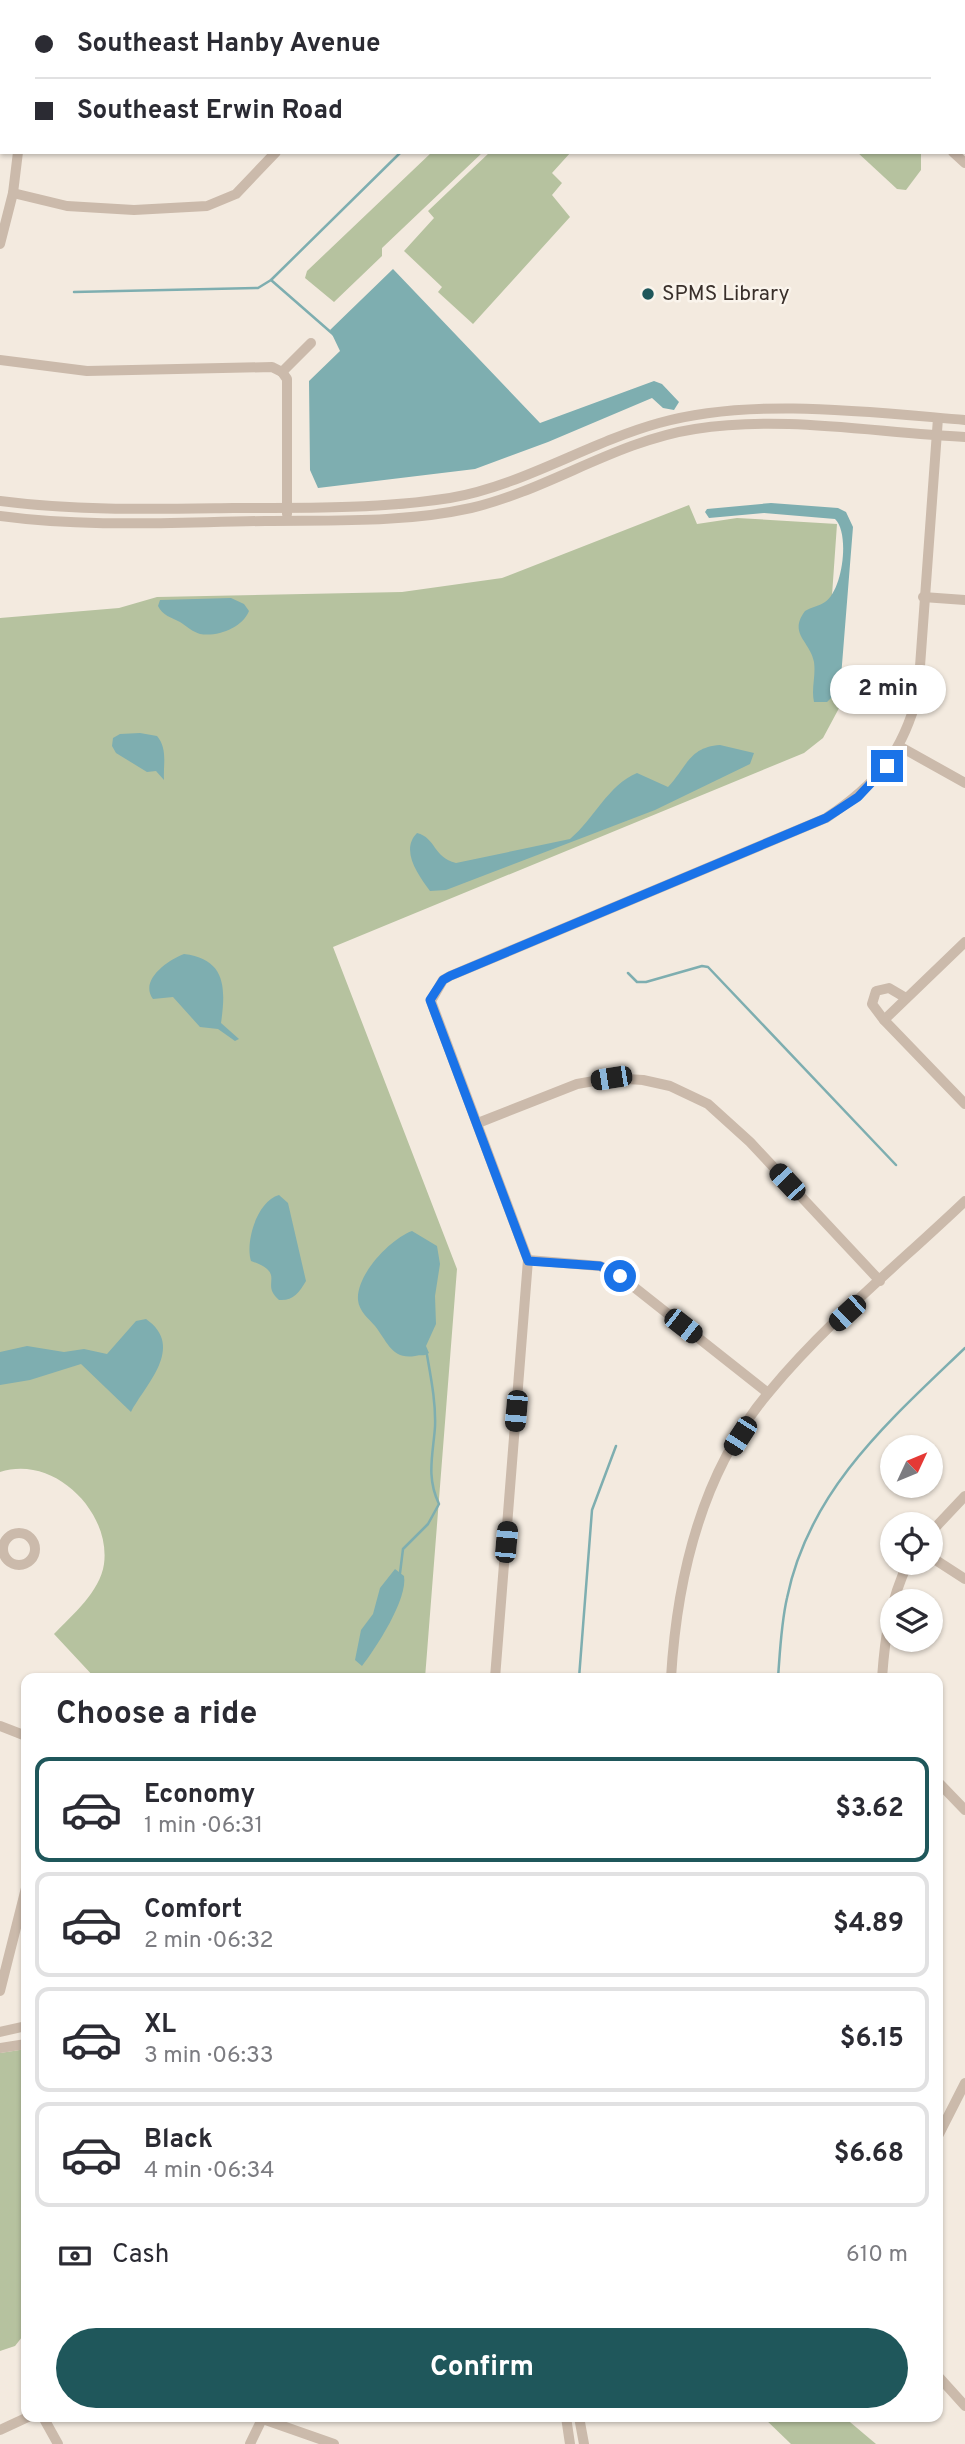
<!DOCTYPE html>
<meta charset="utf-8">
<style>
:root{--surface:#fff;--page:#f2f2f3;--text:#2b2b33;--muted:#7c7c81;--line:#e1e1e2;--accent:#1f575b}
body{margin:0;font-family:Overpass,sans-serif;background:var(--page);color:var(--text);height:100vh;display:flex;flex-direction:column;font-size:26px;white-space:nowrap}
*{box-sizing:border-box;margin:0}
p{font-size:23px;color:var(--muted)}
.icon{flex:none;width:38px;height:38px;fill:none;stroke:currentColor;stroke-width:2;stroke-linecap:round;stroke-linejoin:round}
.map{position:relative;flex:1;overflow:hidden}
.sheet{position:absolute;left:21px;top:1673px;width:922px;height:749px;display:flex;flex-direction:column;background:var(--surface);border-radius:14px;box-shadow:0 2px 5px #0004}
.sheet>*{flex:none}
.banner{position:absolute;left:0px;top:0px;width:966px;height:154px;box-shadow:0 2px 5px #0004;display:grid;align-content:center;height:154px;padding:0 35px;background:var(--surface)}
.needle{width:46px;rotate:46deg}
.controls{position:absolute;left:880px;top:1435px;display:grid;gap:14px}
.controls a{display:grid;place-items:center;width:63px;height:63px;border-radius:50%;background:var(--surface);box-shadow:0 2px 5px #0004;font-size:35px}
.end{position:absolute;width:32px;height:32px;margin:-16px;border:9px solid #1a73e8;background:#fff;box-shadow:0 0 0 4px #fff}
.from{border-radius:50%}
.bubble{position:absolute;height:49px;border-radius:24px;background:var(--surface);box-shadow:0 2px 5px #0004;font-size:23px;font-weight:700;line-height:49px;text-align:center}
.car{position:absolute;width:21px;height:42px;margin:-21px -10px;border-radius:9px;box-shadow:0 0 5px 2px #0007;background:linear-gradient(#222 24%,#8ab4d8 0 40%,#222 0 76%,#8ab4d8 0 86%,#222 0)}
.banner b{display:flex;align-items:center;gap:24px;height:66px;font-size:26px}
.banner b+b{border-top:2px solid var(--line)}
.banner i{width:18px;height:18px;background:var(--text)}
ul{padding:0;list-style:none}
li{display:flex;align-items:center;gap:21px;height:105px;margin:0 14px 10px;padding:0 21px;border:4px solid var(--line);border-radius:14px}
li div{flex:1}
li b{display:block;font-size:26px}
li em{font-style:normal;font-weight:700}
li.selected{border-color:var(--accent)}
li>.icon{width:63px;height:63px;stroke-width:1.5}
h2{padding:0 35px;font-size:32px;line-height:84px}
.pay{display:flex;align-items:center;gap:18px;height:77px;padding:0 35px;font-size:26px}
.pay p{margin-inline-start:auto}
.primary-button{display:flex;gap:14px;margin-top:auto;padding:14px 35px}
.primary-button a{flex:1;height:80px;border-radius:42px;background:var(--accent);color:#fff;font-size:28px;font-weight:700;line-height:80px;text-align:center}
.map>svg:first-child{display:block}
.green{fill:#b6c29f}
.water{fill:#7eaeb0}
.lines{fill:none;stroke-linecap:round;stroke-linejoin:round}
.stream{stroke:#7eaeb0;stroke-width:2.5}
.minor{stroke:#cbbaab;stroke-width:10}
.route{stroke:#1a73e8;stroke-width:9}
.poi-dot{fill:#1f575b;stroke:#faf4ec;stroke-width:2.5}
.labels{text-anchor:middle;dominant-baseline:central;stroke-width:5;stroke-linejoin:round;paint-order:stroke}
.poi-label{font-size:21px;fill:#392f2a;stroke:#faf4ec;text-anchor:start}
</style>
<div class="map">
<svg width="965" height="2444" viewBox="0 0 965 2444">
<rect width="100%" height="100%" fill="#f3eadf"/>
<g class="green">
<polygon points="432,152 483,152 382,248 382,256 334,302 305,278 307,271"/>
<polygon points="490,152 571,152 552,173 562,183 552,195 570,217 473,324 438,292 442,287 404,251 434,218 428,211"/>
<polygon points="857,152 921,152 921,170 906,190 897,189"/>
<path d="M689 505 697 524 737 518 837 524 825 695 845 697 823 738 804 753 333 947 457 1269 425 1678H95L54 1634C72 1615 100 1592 104 1564 111 1512 54 1454 0 1472V618L119 608 157 597 402 592 502 578Z"/>
<polygon points="26,2049 26,2332 15,2346 0,2351 0,2053"/>
<polygon points="763,2417 844,2417 876,2444 791,2444"/>
</g>
<g class="water">
<polygon points="393,269 540,423 654,381 662,384 679,402 674,410 663,408 652,398 548,442 475,469 318,488 310,470 309,381 340,351 330,330"/>
<path d="M771 503 838 508 846 512 853 527 841 677 836 693 827 702H814C811 689 816 676 814 662 810 641 788 634 805 611 811 607 820 606 825 602 843 590 850 533 835 519L764 513 709 518 705 512 707 509Z"/>
<path d="M231 598 244 604 249 611C242 628 218 637 200 634 193 632 186 626 180 622 172 618 162 615 158 606L160 600Z"/>
<path d="M140 733 157 736C168 749 163 765 164 780L156 771 147 772 116 753 112 746 113 738 120 734Z"/>
<path d="M720 745 754 753 750 764 655 810 446 890 430 891C418 875 400 850 417 833 436 838 433 857 456 863L570 839C594 819 608 785 637 773L668 787C687 767 689 747 720 745Z"/>
<path d="M184 954C226 959 226 988 221 1023L239 1039 235 1041 218 1029 200 1027 173 997 153 999C139 980 168 960 184 954Z"/>
<path d="M279 1195 288 1203 306 1281C299 1293 293 1301 279 1300 259 1283 288 1274 251 1261 245 1242 257 1201 279 1195Z"/>
<path d="M412 1231 437 1246 440 1264 435 1296 436 1324 426 1346 429 1353C423 1357 421 1354 415 1356 392 1360 387 1341 375 1326 368 1318 359 1311 358 1300 356 1275 390 1239 412 1231Z"/>
<path d="M146 1319C186 1347 145 1385 131 1412L81 1364 30 1380 0 1385V1352L27 1346 64 1352 84 1349 107 1354 136 1321Z"/>
<path d="M395 1569 404 1576C408 1599 376 1648 362 1666L355 1660 361 1630 373 1614 380 1588Z"/>
</g>
<g class="lines">
<g class="stream">
<polyline points="280,0 282,2"/>
<polyline points="538,2 538,0"/>
<polyline points="271,280 334,335"/>
<polyline points="74,292 258,288 271,280 401,152"/>
<polyline points="628,973 637,982 646,982 702,966 708,967 896,1165"/>
<path d="M400 1573 403 1549 428 1524 439 1504C426 1477 433 1455 435 1427 436 1403 431 1378 427 1355"/>
<polyline points="579,1678 592,1510 616,1446"/>
<path d="M778 1678C780 1652 781 1624 787 1598 809 1490 889 1421 965 1348"/>
</g>
<g class="minor">
<polyline points="166,0 167,2"/>
<polyline points="390,0 392,2"/>
<polyline points="435,2 437,0"/>
<polyline points="801,2 803,0"/>
<polyline points="0,27 2,29"/>
<polyline points="953,152 965,163"/>
<polyline points="13,193 67,206 134,210 207,206 236,194 276,152"/>
<polyline points="0,244 13,193 18,152"/>
<polyline points="0,360 87,371 272,367 282,372"/>
<polyline points="282,372 287,379 287,514"/>
<polyline points="282,372 311,343"/>
<path d="M0 501C77 511 155 509 233 508 304 508 380 509 450 498 524 485 587 443 659 423 751 397 870 412 965 420"/>
<path d="M0 516C88 528 176 522 265 521 333 520 403 523 471 508 548 490 616 441 695 429 784 415 876 433 965 437"/>
<polyline points="923,597 965,600"/>
<polyline points="899,746 965,783"/>
<polyline points="965,942 884,1020 965,1104"/>
<polyline points="884,1020 872,1004 876,991 889,988 906,998"/>
<polyline points="478,1123 577,1084 611,1078 643,1080 670,1086 708,1104 750,1142 880,1281"/>
<polyline points="528,1260 600,1266 620,1276 768,1393"/>
<polyline points="931,1532 965,1496"/>
<circle cx="19" cy="1549" r="16"/>
<polyline points="931,1557 965,1579"/>
<path d="M495 1678 528 1260 431 1001 443 980 450 976 826 818C877 784 902 754 918 694L938 418"/>
<path d="M671 1678C677 1576 702 1471 770 1391 827 1322 900 1263 965 1201"/>
<path d="M882 1678C885 1636 890 1601 908 1563"/>
<polyline points="0,1726 26,1736"/>
<polyline points="938,1782 965,1810"/>
<polyline points="0,1991 26,1888"/>
<polyline points="0,2032 26,2026"/>
<polyline points="0,2048 26,2044"/>
<polyline points="938,2136 965,2083"/>
<polyline points="938,2376 965,2406"/>
<polyline points="43,2417 58,2444"/>
<polyline points="257,2417 334,2444"/>
<polyline points="566,2417 570,2444"/>
<polyline points="579,2417 584,2444"/>
<polyline points="0,2430 28,2417"/>
<polyline points="250,2444 262,2419"/>
</g>
</g>
<g class="lines">
<polyline class="route" points="620,1276 600,1266 528,1261 430,1000 443,980 450,976 826,818 858,797 887,766"/>
</g>
<circle class="poi-dot" cx="648" cy="294" r="7"/>
<g class="labels">
<g class="poi-label">
<text x="662" y="294">SPMS Library</text>
</g>
</g>
</svg>
<div class="controls">
<a><svg class="needle" viewBox="-14 -14 28 28"><path d="M0-13l5 13h-10z" fill="#e53935"/><path d="M0 13l5-13h-10z" fill="#7c7c81"/></svg></a>
<a><svg class="icon" aria-label="locate" viewBox="0 0 24 24"><circle cx="12" cy="12" r="6"/><path d="M12 2v4M12 18v4M2 12h4M18 12h4"/></svg></a>
<a><svg class="icon" aria-label="layers" viewBox="0 0 24 24"><path d="M12 4l9 5-9 5-9-5zM3 14l9 5 9-5"/></svg></a>
</div>
<i class="end from" style="left:620px;top:1276px"></i>
<i class="end" style="left:887px;top:766px"></i>
<div class="bubble" style="left:830px;top:665px;width:116px">2 min</div>
<i class="car" style="left:611px;top:1078px;rotate:261deg"></i>
<i class="car" style="left:787px;top:1182px;rotate:317deg"></i>
<i class="car" style="left:847px;top:1313px;rotate:227deg"></i>
<i class="car" style="left:683px;top:1326px;rotate:128deg"></i>
<i class="car" style="left:516px;top:1411px;rotate:185deg"></i>
<i class="car" style="left:740px;top:1436px;rotate:213deg"></i>
<i class="car" style="left:506px;top:1542px;rotate:5deg"></i>
<div class="banner">
<b><i class="from"></i>Southeast Hanby Avenue</b>
<b><i></i>Southeast Erwin Road</b>
</div>
<section class="sheet">
<h2>Choose a ride</h2>
<ul>
<li class="selected"><svg class="icon" aria-label="car" viewBox="0 0 24 24"><path d="M5 17H2v-5l4-1 3-4h7l3 4 3 1v5h-3M9 17h6M6 11h13"/><circle cx="7" cy="17" r="2"/><circle cx="17" cy="17" r="2"/></svg><div><b>Economy</b><p>1 min · 06:31</p></div><em>$3.62</em></li>
<li><svg class="icon" aria-label="car" viewBox="0 0 24 24"><path d="M5 17H2v-5l4-1 3-4h7l3 4 3 1v5h-3M9 17h6M6 11h13"/><circle cx="7" cy="17" r="2"/><circle cx="17" cy="17" r="2"/></svg><div><b>Comfort</b><p>2 min · 06:32</p></div><em>$4.89</em></li>
<li><svg class="icon" aria-label="car" viewBox="0 0 24 24"><path d="M5 17H2v-5l4-1 3-4h7l3 4 3 1v5h-3M9 17h6M6 11h13"/><circle cx="7" cy="17" r="2"/><circle cx="17" cy="17" r="2"/></svg><div><b>XL</b><p>3 min · 06:33</p></div><em>$6.15</em></li>
<li><svg class="icon" aria-label="car" viewBox="0 0 24 24"><path d="M5 17H2v-5l4-1 3-4h7l3 4 3 1v5h-3M9 17h6M6 11h13"/><circle cx="7" cy="17" r="2"/><circle cx="17" cy="17" r="2"/></svg><div><b>Black</b><p>4 min · 06:34</p></div><em>$6.68</em></li>
</ul>
<div class="pay"><svg class="icon" aria-label="cash" viewBox="0 0 24 24"><path d="M3 7h18v10H3z"/><circle cx="12" cy="12" r="2"/></svg>Cash<p>610 m</p></div>
<div class="primary-button"><a>Confirm</a></div>
</section>
</div>
